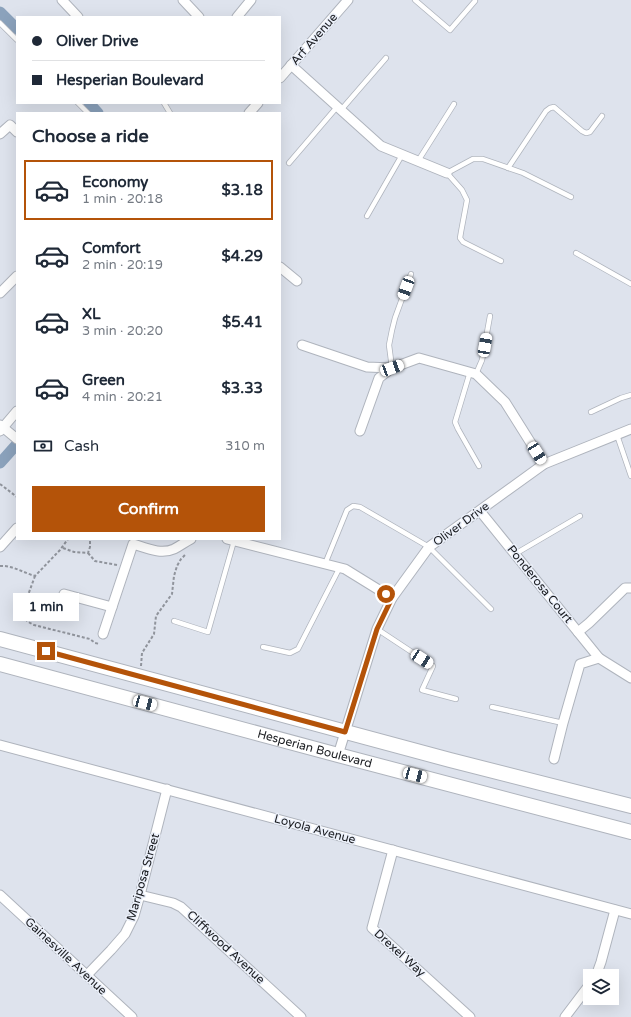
<!DOCTYPE html>
<meta charset="utf-8">
<style>
:root{--surface:#fff;--page:#f6f6f7;--text:#1f2937;--muted:#747a83;--line:#e0e1e3;--accent:#b45309}
body{margin:0;font-family:"Varela Round",sans-serif;background:var(--page);color:var(--text);height:100vh;display:flex;flex-direction:column;font-size:15px;white-space:nowrap}
*{box-sizing:border-box;margin:0}
p{font-size:13px;color:var(--muted)}
.icon{flex:none;width:22px;height:22px;fill:none;stroke:currentColor;stroke-width:2;stroke-linecap:round;stroke-linejoin:round}
.map{position:relative;flex:1;overflow:hidden}
.side{position:absolute;left:16px;top:112px;width:265px;height:428px;display:flex;flex-direction:column;background:var(--surface);border-radius:0px;box-shadow:0 4px 16px #0002}
.side>*{flex:none}
.hud{position:absolute;left:16px;top:16px;width:265px;height:88px;border-radius:0px;box-shadow:0 4px 16px #0002;display:grid;align-content:center;height:88px;padding:0 16px;background:var(--surface)}
.fabs{position:absolute;left:583px;top:969px;display:grid;gap:8px}
.fabs a{display:grid;place-items:center;width:36px;height:36px;border-radius:0px;background:var(--surface);box-shadow:0 4px 16px #0002;font-size:20px}
.end{position:absolute;width:18px;height:18px;margin:-9px;border:5px solid #b45309;background:#fff;box-shadow:0 0 0 2px #fff}
.from{border-radius:50%}
.bubble{position:absolute;height:28px;border-radius:0px;background:var(--surface);box-shadow:0 4px 16px #0002;font-size:13px;font-weight:800;line-height:28px;text-align:center}
.car{position:absolute;width:12px;height:24px;margin:-12px -6px;border-radius:5px;box-shadow:0 0 3px 1px #0007;background:linear-gradient(#fff 24%,#345 0 40%,#fff 0 76%,#345 0 86%,#fff 0)}
.hud b{display:flex;align-items:center;gap:14px;height:38px;font-size:15px}
.hud b+b{border-top:1px solid var(--line)}
.hud i{width:10px;height:10px;background:var(--text)}
ul{padding:0;list-style:none}
li{display:flex;align-items:center;gap:12px;height:60px;margin:0 8px 6px;padding:0 8px;border:2px solid transparent;border-radius:0px}
li div{flex:1}
li b{display:block;font-size:15px}
li em{font-style:normal;font-weight:800}
li.on{border-color:var(--accent)}
li>.icon{width:36px;height:36px;stroke-width:1.5}
h2{padding:0 16px;font-size:18px;line-height:48px}
.pay{display:flex;align-items:center;gap:10px;height:44px;padding:0 16px;font-size:15px}
.pay p{margin-inline-start:auto}
.button{display:flex;gap:8px;margin-top:auto;padding:8px 16px}
.button a{flex:1;height:46px;border-radius:0px;background:var(--accent);color:#fff;font-size:16px;font-weight:800;line-height:46px;text-align:center}
.map>svg:first-child{display:block}
.lines{fill:none;stroke-linecap:round;stroke-linejoin:round}
.canal{stroke:#8ba2bc;stroke-width:11}
.service-casing{stroke:#afb4bd;stroke-width:6}
.minor-casing{stroke:#afb4bd;stroke-width:11}
.primary-casing{stroke:#afb4bd;stroke-width:16}
.path{stroke:#90949c;stroke-width:2;stroke-dasharray:3 2;stroke-linecap:butt}
.service{stroke:#fff;stroke-width:4.5}
.minor{stroke:#fff;stroke-width:9}
.primary{stroke:#fff;stroke-width:14}
.route{stroke:#b45309;stroke-width:5}
.labels{text-anchor:middle;dominant-baseline:central;stroke-width:3;stroke-linejoin:round;paint-order:stroke}
.street-label{font-size:12px;fill:#181a1e;stroke:#ebf0fa}
</style>
<div class="map">
<svg width="631" height="1017" viewBox="0 0 631 1017">
<rect width="100%" height="100%" fill="#dee3ed"/>
<g class="lines">
<g class="canal">
<polyline points="0,12 17,29"/>
<polyline points="89,103 98,113"/>
<polyline points="0,463 17,444"/>
</g>
<defs>
<g id="service">
<polyline points="415,0 450,30 475,1"/>
<polyline points="0,23 17,40"/>
<polyline points="78,103 88,113"/>
<polyline points="164,103 170,113"/>
<polyline points="341,110 386,58"/>
<polyline points="418,161 454,104"/>
<polyline points="289,163 337,107"/>
<polyline points="508,168 546,111 550,108 554,107 582,131 586,133 590,132 602,116"/>
<polyline points="367,216 402,155"/>
<polyline points="576,253 631,284"/>
<polyline points="501,261 463,242 460,238 461,232 467,200 462,190 447,173 473,159 483,159 523,173 571,197"/>
<polyline points="392,368 389,345 392,330 395,318 411,274"/>
<polyline points="470,372 455,422 458,429 479,466"/>
<polyline points="476,374 482,360 490,316"/>
<polyline points="591,412 621,398 631,395"/>
<polyline points="617,435 631,476"/>
<polyline points="515,554 580,516"/>
<polyline points="325,564 347,510 353,506 360,507 429,547 491,609"/>
<polyline points="174,621 208,632 234,541"/>
<polyline points="377,629 433,666 422,690 456,699"/>
<polyline points="263,647 290,653 298,649 340,567"/>
<polyline points="492,707 563,723"/>
</g>
<g id="minor">
<polyline points="62,0 78,17"/>
<polyline points="183,0 199,17"/>
<polyline points="237,17 251,0"/>
<polyline points="291,65 381,146 447,173"/>
<polyline points="280,78 348,0"/>
<polyline points="249,113 258,103"/>
<polyline points="0,134 10,125 17,132"/>
<polyline points="280,267 297,281"/>
<polyline points="0,293 17,276"/>
<polyline points="302,345 367,367 392,368"/>
<polyline points="0,425 17,439"/>
<polyline points="0,431 17,411"/>
<polyline points="360,431 379,378 392,368 419,358 476,374 505,402 544,464"/>
<polyline points="480,511 599,658 631,678"/>
<polyline points="227,539 345,569 392,598"/>
<polyline points="0,547 17,528"/>
<polyline points="64,594 112,607"/>
<polyline points="578,632 589,623 625,588 631,588"/>
<path d="M103 634 133 544C146 548 161 555 174 549 180 546 185 542 191 539"/>
<polyline points="0,745 631,914"/>
<polyline points="338,755 377,629 392,598 429,547 544,464 631,429"/>
<polyline points="554,759 563,723 580,664 599,658"/>
<polyline points="393,850 372,928 470,1017"/>
<polyline points="0,895 132,1017"/>
<polyline points="140,895 173,903 181,907 301,1017"/>
<polyline points="87,975 111,950 125,934 134,916 140,895 167,789"/>
<polyline points="596,976 601,962 615,910"/>
<polyline points="565,1017 590,984"/>
</g>
<g id="primary">
<polyline points="0,639 450,760 631,806"/>
<path id="s1" d="M0 664 338 755 631 832"/>
</g>
</defs>
<use href="#service" class="service-casing"/>
<use href="#minor" class="minor-casing"/>
<use href="#primary" class="primary-casing"/>
<g class="path">
<polyline points="0,484 17,497"/>
<polyline points="63,548 74,552 88,553 90,547 90,539"/>
<polyline points="88,553 95,561 117,565"/>
<path d="M0 566C12 565 24 573 35 576L60 550 68 539"/>
<path d="M35 576C32 585 22 608 24 617 26 621 30 623 34 625L90 639 95 643 100 644"/>
<polyline points="141,666 142,653 154,634 156,616 172,594 174,576 177,566 181,559 186,554"/>
</g>
<use href="#service" class="service"/>
<use href="#minor" class="minor"/>
<use href="#primary" class="primary"/>
</g>
<g class="lines">
<polyline class="route" points="46,651 345,732 377,629 392,598 386,594"/>
</g>
<g class="labels">
<g class="street-label">
<text transform="translate(314 39) rotate(-49)">Arf Avenue</text>
<text transform="translate(461 524) rotate(-36)">Oliver Drive</text>
<text transform="translate(540 584) rotate(51)">Ponderosa Court</text>
<text stroke="none"><textPath href="#s1" startOffset="326">Hesperian Boulevard</textPath></text>
<text transform="translate(315 829) rotate(15)">Loyola Avenue</text>
<text transform="translate(143 877) rotate(-74)">Mariposa Street</text>
<text transform="translate(226 947) rotate(43)">Cliffwood Avenue</text>
<text transform="translate(400 953) rotate(42)">Drexel Way</text>
<text transform="translate(66 956) rotate(43)">Gainesville Avenue</text>
</g>
</g>
</svg>
<div class="fabs">
<a><svg class="icon" aria-label="layers" viewBox="0 0 24 24"><path d="M12 4l9 5-9 5-9-5zM3 14l9 5 9-5"/></svg></a>
</div>
<i class="end from" style="left:386px;top:594px"></i>
<i class="end" style="left:46px;top:651px"></i>
<div class="bubble" style="left:13px;top:593px;width:66px">1 min</div>
<i class="car" style="left:406px;top:288px;rotate:200deg"></i>
<i class="car" style="left:485px;top:345px;rotate:10deg"></i>
<i class="car" style="left:392px;top:368px;rotate:70deg"></i>
<i class="car" style="left:537px;top:453px;rotate:148deg"></i>
<i class="car" style="left:422px;top:659px;rotate:123deg"></i>
<i class="car" style="left:145px;top:703px;rotate:105deg"></i>
<i class="car" style="left:415px;top:775px;rotate:105deg"></i>
<div class="hud">
<b><i class="from"></i>Oliver Drive</b>
<b><i></i>Hesperian Boulevard</b>
</div>
<section class="side">
<h2>Choose a ride</h2>
<ul>
<li class="on"><svg class="icon" aria-label="car" viewBox="0 0 24 24"><path d="M5 17H2v-5l4-1 3-4h7l3 4 3 1v5h-3M9 17h6M6 11h13"/><circle cx="7" cy="17" r="2"/><circle cx="17" cy="17" r="2"/></svg><div><b>Economy</b><p>1 min · 20:18</p></div><em>$3.18</em></li>
<li><svg class="icon" aria-label="car" viewBox="0 0 24 24"><path d="M5 17H2v-5l4-1 3-4h7l3 4 3 1v5h-3M9 17h6M6 11h13"/><circle cx="7" cy="17" r="2"/><circle cx="17" cy="17" r="2"/></svg><div><b>Comfort</b><p>2 min · 20:19</p></div><em>$4.29</em></li>
<li><svg class="icon" aria-label="car" viewBox="0 0 24 24"><path d="M5 17H2v-5l4-1 3-4h7l3 4 3 1v5h-3M9 17h6M6 11h13"/><circle cx="7" cy="17" r="2"/><circle cx="17" cy="17" r="2"/></svg><div><b>XL</b><p>3 min · 20:20</p></div><em>$5.41</em></li>
<li><svg class="icon" aria-label="car" viewBox="0 0 24 24"><path d="M5 17H2v-5l4-1 3-4h7l3 4 3 1v5h-3M9 17h6M6 11h13"/><circle cx="7" cy="17" r="2"/><circle cx="17" cy="17" r="2"/></svg><div><b>Green</b><p>4 min · 20:21</p></div><em>$3.33</em></li>
</ul>
<div class="pay"><svg class="icon" aria-label="cash" viewBox="0 0 24 24"><path d="M3 7h18v10H3z"/><circle cx="12" cy="12" r="2"/></svg>Cash<p>310 m</p></div>
<div class="button"><a>Confirm</a></div>
</section>
</div>
